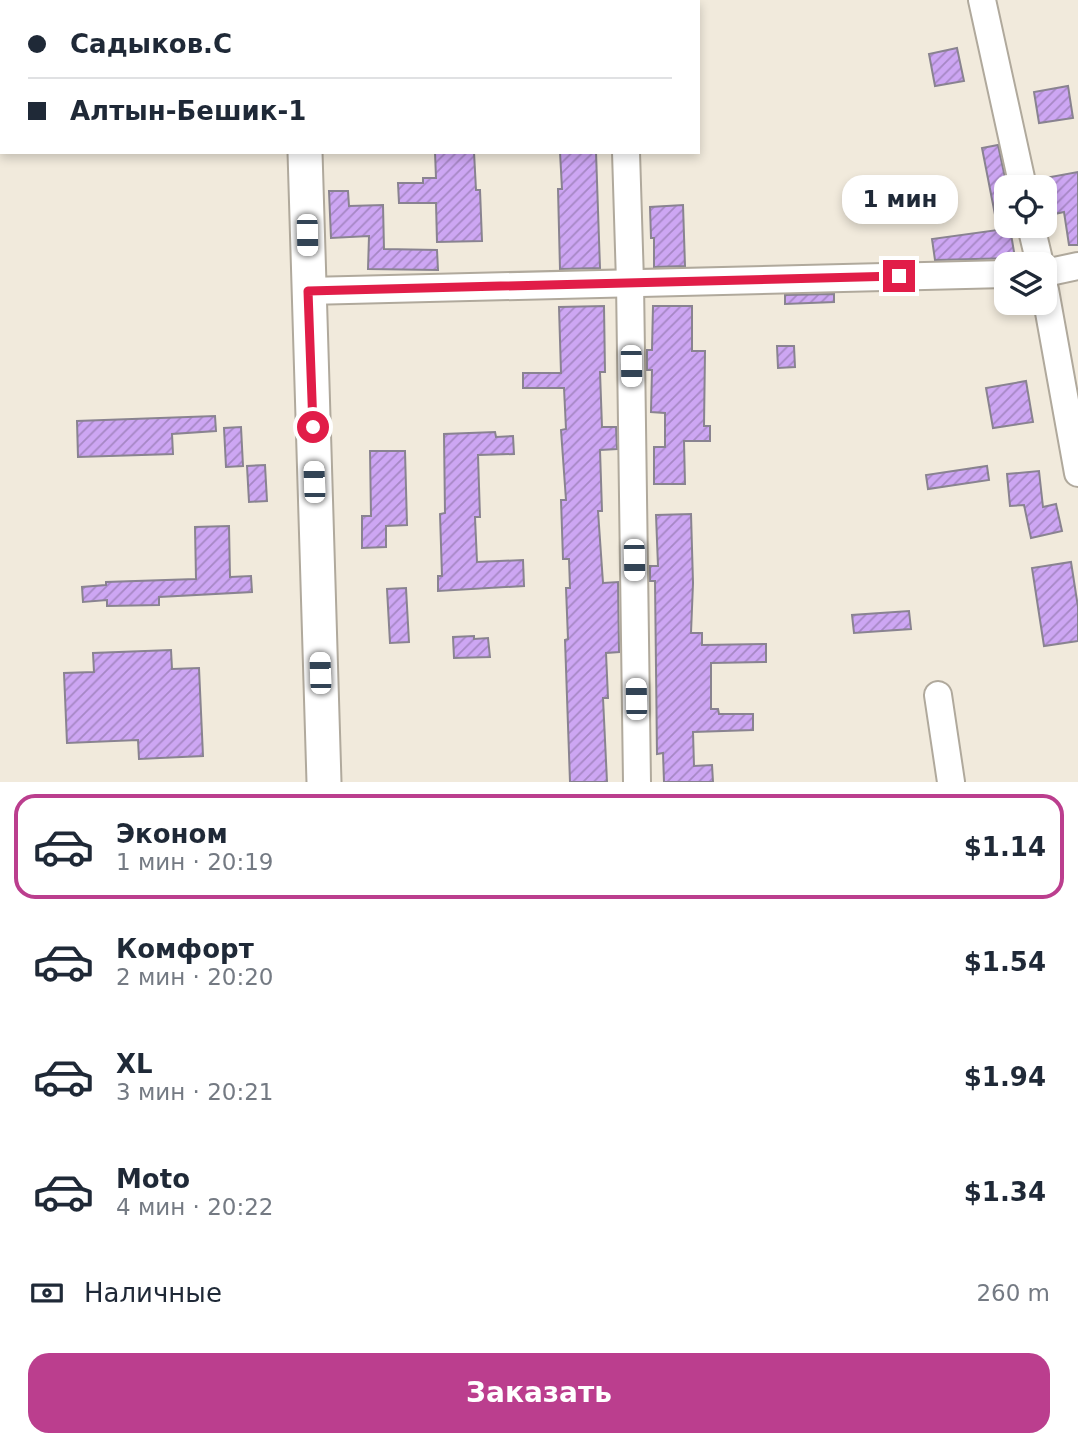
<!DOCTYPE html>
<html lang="ru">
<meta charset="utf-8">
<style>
:root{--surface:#fff;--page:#f2f2f3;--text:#1f2937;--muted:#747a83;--line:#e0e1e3;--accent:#bb3e8e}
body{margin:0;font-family:"DejaVu Sans",sans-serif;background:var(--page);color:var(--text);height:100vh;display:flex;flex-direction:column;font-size:26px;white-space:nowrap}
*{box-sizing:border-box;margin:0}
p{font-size:23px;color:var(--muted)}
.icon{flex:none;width:38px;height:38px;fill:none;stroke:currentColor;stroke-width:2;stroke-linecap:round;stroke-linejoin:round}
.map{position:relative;height:782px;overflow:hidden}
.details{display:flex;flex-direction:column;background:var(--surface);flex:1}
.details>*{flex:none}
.top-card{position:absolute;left:0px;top:0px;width:700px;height:154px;box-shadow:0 4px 10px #0003;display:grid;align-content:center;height:154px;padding:0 28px;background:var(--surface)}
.fabs{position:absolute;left:994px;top:175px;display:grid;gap:14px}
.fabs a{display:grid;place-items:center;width:63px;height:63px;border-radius:14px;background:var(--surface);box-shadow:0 4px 10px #0003;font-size:35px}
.end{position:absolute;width:32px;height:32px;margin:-16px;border:9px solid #e11d48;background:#fff;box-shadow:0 0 0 4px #fff}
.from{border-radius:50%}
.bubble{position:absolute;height:49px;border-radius:21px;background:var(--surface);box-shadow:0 4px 10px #0003;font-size:23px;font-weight:600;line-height:49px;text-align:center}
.car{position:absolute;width:21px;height:42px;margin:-21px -10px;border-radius:9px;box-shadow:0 0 5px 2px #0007;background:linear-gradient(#fff 24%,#345 0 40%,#fff 0 76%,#345 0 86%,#fff 0)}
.top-card b{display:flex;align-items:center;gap:24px;height:66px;font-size:26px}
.top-card b+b{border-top:2px solid var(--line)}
.top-card i{width:18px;height:18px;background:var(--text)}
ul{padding:12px 0 0;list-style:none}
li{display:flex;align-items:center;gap:21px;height:105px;margin:0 14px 10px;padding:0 14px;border:4px solid transparent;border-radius:21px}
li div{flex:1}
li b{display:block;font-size:26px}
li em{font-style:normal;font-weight:600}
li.current{border-color:var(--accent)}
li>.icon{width:63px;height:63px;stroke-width:1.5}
.pay{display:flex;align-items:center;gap:18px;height:77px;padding:0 28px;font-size:26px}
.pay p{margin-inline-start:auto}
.cta{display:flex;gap:14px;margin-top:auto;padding:14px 28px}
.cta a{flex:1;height:80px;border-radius:21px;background:var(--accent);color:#fff;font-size:28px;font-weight:600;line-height:80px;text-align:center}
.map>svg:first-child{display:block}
.building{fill:url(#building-hatch);stroke:#898390;stroke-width:2}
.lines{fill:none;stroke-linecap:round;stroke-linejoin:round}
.minor-casing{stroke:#b0a99c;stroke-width:30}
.major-casing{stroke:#b0a99c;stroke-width:37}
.minor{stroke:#fff;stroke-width:26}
.major{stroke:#fff;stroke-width:33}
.route{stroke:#e11d48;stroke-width:9}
</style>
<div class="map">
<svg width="1078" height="782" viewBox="0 0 1078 782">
<defs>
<pattern id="building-hatch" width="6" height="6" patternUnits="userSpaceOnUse" patternTransform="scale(1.75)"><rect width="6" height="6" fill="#cda6f3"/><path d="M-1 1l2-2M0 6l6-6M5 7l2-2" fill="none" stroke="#a687c4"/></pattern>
</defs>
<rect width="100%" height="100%" fill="#f1eadc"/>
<g class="building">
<polygon points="957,48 964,81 935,86 929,54"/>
<polygon points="1068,86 1073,118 1039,123 1034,92"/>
<polygon points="998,145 1007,187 1006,229 1010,228 1015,258 935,260 932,239 998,230 982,148"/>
<polygon points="435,152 474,152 476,190 480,190 482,241 437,242 436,203 399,203 398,183 423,183 423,178 436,178"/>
<polygon points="560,152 596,152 600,268 560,269 558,189 562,189"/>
<polygon points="1078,172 1078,245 1069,245 1064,212 1050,215 1045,178"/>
<polygon points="329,191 348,191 349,206 383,205 384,249 437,250 438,270 368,269 369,236 331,238"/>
<polygon points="683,205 685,266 654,267 654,238 651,238 650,207"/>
<polygon points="834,294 834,302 785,304 785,295"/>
<polygon points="604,306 605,372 600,372 602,427 616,427 617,449 600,450 602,511 598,511 603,583 618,582 619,652 606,653 608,698 603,698 607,782 570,782 565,640 568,639 566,588 570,588 569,559 563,559 561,500 566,500 561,430 566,429 564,388 523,388 523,373 561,373 559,307"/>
<polygon points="653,306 692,306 692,351 705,351 704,426 710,426 710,441 684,441 685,484 654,484 654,447 665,447 665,413 651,412 652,370 647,370 647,350 652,350"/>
<polygon points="777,346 794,346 795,367 778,368"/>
<polygon points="1026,381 1033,422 993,428 986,388"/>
<polygon points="215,416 216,431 172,434 173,454 78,457 77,421"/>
<polygon points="241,427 243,466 226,467 224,428"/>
<polygon points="495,432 496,437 513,436 514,454 478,455 480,517 475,517 477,562 523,560 524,586 438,591 438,576 442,576 440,514 445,513 444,434"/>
<polygon points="370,451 405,451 407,525 386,526 386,547 362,548 362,516 371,516"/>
<polygon points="265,465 267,501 249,502 247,466"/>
<polygon points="987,466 989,480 928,489 926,475"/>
<polygon points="1039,471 1043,507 1056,504 1062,531 1031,538 1024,505 1010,506 1007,474"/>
<polygon points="691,514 693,583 691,633 702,633 702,645 766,644 766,662 711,663 711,709 718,709 719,714 753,714 753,730 693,732 694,766 712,765 713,782 664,782 663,753 657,754 655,581 650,581 650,566 658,566 656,515"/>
<polygon points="229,526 230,577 251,576 252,592 159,597 159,605 107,606 107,600 83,602 82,587 106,585 106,582 196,579 195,527"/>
<polygon points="1071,562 1078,607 1078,641 1044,646 1032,568"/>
<polygon points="406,588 409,642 390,643 387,589"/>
<polygon points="909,611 911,629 854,633 852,615"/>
<polygon points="474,636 474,639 488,638 490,657 454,658 453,637"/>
<polygon points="171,650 172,669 199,668 203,756 139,759 138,740 67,743 64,673 94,672 93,653"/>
</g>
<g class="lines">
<defs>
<g id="minor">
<polyline points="620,0 620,2"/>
<polyline points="982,0 1023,187"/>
<polyline points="626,152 630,282 637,782"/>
<polyline points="1031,226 1040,264"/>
<polyline points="1045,273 1078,266"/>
<polyline points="1045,290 1078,473"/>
<polyline points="308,291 1006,274"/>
<polyline points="938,695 951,782"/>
</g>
<g id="major">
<polyline points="302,0 302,2"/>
<polyline points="305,152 324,782"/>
</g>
</defs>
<use href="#minor" class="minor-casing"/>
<use href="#major" class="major-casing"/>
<use href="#minor" class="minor"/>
<use href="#major" class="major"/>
</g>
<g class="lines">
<polyline class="route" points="313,427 308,291 899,276"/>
</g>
</svg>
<div class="fabs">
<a><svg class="icon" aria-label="locate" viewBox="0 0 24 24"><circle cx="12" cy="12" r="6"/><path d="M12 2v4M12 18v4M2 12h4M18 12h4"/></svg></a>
<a><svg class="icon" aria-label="layers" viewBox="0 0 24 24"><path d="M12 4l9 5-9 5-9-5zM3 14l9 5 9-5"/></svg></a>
</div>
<i class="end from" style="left:313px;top:427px"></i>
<i class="end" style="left:899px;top:276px"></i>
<div class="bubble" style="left:842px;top:175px;width:116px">1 мин</div>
<i class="car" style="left:307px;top:235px;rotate:179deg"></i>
<i class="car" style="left:631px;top:366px;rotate:179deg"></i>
<i class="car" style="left:314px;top:482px;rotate:358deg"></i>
<i class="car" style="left:634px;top:560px;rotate:179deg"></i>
<i class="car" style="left:320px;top:673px;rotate:358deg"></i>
<i class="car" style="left:636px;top:699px;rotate:359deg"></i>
<div class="top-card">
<b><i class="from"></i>Садыков.С</b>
<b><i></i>Алтын-Бешик-1</b>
</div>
</div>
<section class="details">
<ul>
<li class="current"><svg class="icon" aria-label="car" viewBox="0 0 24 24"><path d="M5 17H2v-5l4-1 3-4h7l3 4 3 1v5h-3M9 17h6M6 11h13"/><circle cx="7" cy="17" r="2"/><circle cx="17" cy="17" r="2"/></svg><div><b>Эконом</b><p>1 мин · 20:19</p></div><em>$1.14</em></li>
<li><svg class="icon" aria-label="car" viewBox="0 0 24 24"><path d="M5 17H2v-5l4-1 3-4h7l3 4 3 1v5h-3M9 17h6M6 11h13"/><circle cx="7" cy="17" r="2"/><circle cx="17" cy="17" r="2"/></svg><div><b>Комфорт</b><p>2 мин · 20:20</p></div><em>$1.54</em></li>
<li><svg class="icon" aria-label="car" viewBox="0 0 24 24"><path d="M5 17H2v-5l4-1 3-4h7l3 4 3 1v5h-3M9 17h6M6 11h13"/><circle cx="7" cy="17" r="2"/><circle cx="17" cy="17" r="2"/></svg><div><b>XL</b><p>3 мин · 20:21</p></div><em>$1.94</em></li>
<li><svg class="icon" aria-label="car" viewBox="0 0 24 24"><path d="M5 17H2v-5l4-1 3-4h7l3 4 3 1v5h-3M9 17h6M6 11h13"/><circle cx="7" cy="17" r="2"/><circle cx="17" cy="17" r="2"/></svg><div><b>Moto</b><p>4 мин · 20:22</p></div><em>$1.34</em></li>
</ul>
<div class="pay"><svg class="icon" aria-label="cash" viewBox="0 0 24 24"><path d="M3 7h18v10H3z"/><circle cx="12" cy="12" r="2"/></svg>Наличные<p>260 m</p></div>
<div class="cta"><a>Заказать</a></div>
</section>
